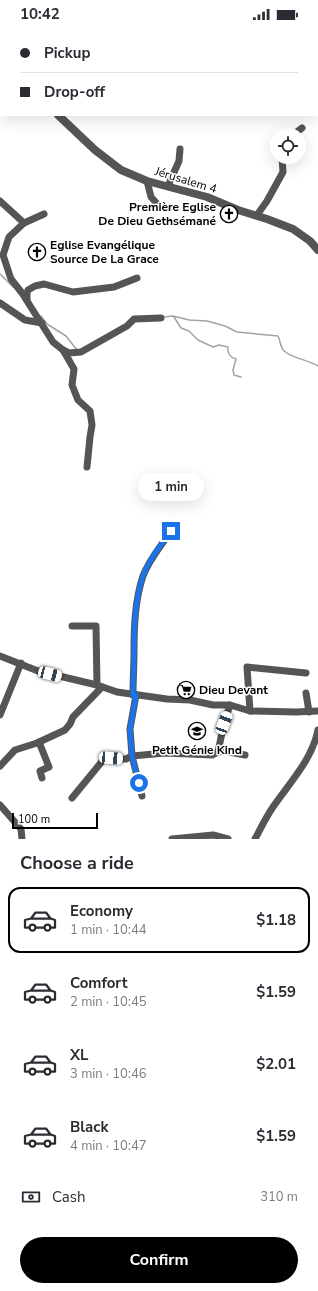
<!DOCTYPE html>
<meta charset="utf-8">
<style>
:root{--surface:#fff;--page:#f7f7f7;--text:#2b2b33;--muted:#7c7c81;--line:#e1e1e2;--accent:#000}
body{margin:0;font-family:"Nunito Sans",sans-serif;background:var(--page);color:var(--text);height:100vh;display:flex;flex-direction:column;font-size:15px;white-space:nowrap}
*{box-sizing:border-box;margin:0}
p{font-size:13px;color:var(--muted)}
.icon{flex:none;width:22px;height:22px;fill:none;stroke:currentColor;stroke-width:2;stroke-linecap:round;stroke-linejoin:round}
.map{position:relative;height:811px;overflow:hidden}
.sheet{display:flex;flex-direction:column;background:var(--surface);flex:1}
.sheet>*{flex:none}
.top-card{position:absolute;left:0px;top:0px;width:318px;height:88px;box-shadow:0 4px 16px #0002;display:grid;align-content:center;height:88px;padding:0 20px;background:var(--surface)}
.controls{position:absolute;left:270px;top:100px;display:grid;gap:8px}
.controls a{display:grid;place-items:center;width:36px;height:36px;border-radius:50%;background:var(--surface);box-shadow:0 4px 16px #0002;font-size:20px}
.scale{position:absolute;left:12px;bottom:10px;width:86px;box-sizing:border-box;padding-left:4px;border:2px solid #000;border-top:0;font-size:11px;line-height:14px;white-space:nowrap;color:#000;-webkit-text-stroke:3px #fff;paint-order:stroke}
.end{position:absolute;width:18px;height:18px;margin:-9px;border:5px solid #1a73e8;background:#fff;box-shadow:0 0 0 2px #fff}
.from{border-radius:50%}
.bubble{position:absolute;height:28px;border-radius:14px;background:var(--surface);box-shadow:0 4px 16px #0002;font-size:13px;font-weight:700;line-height:28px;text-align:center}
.car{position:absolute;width:12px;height:24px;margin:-12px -6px;border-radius:5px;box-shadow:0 0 3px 1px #0007;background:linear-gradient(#fff 24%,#345 0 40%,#fff 0 76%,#345 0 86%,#fff 0)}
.top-card b{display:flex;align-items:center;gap:14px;height:38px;font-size:15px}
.top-card b+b{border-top:1px solid var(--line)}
.top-card i{width:10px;height:10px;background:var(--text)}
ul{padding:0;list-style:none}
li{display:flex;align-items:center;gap:12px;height:66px;margin:0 8px 6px;padding:0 12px;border:2px solid transparent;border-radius:12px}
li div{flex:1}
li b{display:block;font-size:15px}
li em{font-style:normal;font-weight:700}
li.selected{border-color:var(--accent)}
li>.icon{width:36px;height:36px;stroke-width:1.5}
h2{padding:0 20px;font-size:18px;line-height:48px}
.pay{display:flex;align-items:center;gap:10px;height:44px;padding:0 20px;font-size:15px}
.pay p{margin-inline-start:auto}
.action{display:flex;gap:8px;margin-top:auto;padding:8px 20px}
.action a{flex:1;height:46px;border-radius:24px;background:var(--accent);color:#fff;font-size:16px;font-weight:700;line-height:46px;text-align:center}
.status{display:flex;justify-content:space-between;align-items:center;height:28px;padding:0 20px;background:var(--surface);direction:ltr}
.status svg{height:11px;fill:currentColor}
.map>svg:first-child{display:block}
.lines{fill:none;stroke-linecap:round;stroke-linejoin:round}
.stream{stroke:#a3a3a3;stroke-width:1.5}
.minor{stroke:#555;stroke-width:7}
.tertiary{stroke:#555;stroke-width:8}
.route{stroke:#1a73e8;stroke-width:5}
.labels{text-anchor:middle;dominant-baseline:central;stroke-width:3;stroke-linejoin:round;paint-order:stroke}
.street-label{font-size:12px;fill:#000;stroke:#fff}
.poi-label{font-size:12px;font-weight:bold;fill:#000;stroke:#fff;text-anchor:start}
</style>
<div class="status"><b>10:42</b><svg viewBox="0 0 49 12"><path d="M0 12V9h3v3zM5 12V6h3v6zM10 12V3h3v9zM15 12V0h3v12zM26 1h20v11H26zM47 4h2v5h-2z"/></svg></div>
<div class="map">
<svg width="318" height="811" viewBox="0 0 318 811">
<rect width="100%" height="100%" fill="#fff"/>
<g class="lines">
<g class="stream">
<polyline points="0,246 13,259"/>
<polyline points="41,288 47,296 66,308 77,322"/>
<path d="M164 289 173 288 189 292 207 293 225 298 237 304 278 308C280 312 280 316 282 320 286 329 309 332 318 338"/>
<path d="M174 289 181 300 189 303 198 312 213 319 219 317 228 319C227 326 230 329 236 331L233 342 234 347 241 349"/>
</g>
<g class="minor">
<polyline points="293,107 302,100"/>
<polyline points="147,153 151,169 160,179"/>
<polyline points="168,158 179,133 180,121"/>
<polyline points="0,173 24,195"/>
<polyline points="44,186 24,195 9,209 3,227 11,251 22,265 53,314 63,322 69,325 81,324 127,298 134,291 161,290"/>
<polyline points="257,187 267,173 283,144 282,129"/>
<polyline points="27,272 27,265 28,262 35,258 44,256 73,264 114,259 137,250"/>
<polyline points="0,275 25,292 42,295"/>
<polyline points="63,322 74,341 72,357 78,372 90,383 92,397 90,409 87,439"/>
<polyline points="72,598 96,598 97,657"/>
<polyline points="0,628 38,643 97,657 117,664 167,671 190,672 213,677 230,677 250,683 296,684 318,683"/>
<polyline points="306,665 309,684"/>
<path d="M133 667C133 652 134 638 134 624 134 598 135 572 143 548 150 529 164 515 174 498"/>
<polyline points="136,667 130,701 132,728 142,768"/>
<polyline points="250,683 247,639 306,645"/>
<polyline points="0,687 21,635"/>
<polyline points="39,714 49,739 40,743 42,750"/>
<polyline points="218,724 224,723 245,727"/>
<polyline points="0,738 15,722 37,715 65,702 70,696 73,689 102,659"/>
<polyline points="72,770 104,731 126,731 132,728 165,725 212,727 218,724 224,695 230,677"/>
<polyline points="0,777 21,801 22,811"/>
<polyline points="172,811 213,807 228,811"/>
<path d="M255 811C261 800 266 789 273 779 290 754 312 732 318 702"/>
</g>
<g class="tertiary">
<polyline points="0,59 1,59"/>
<polyline points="58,87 95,122 121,142 147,153 207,169 238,182 267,191 293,201 310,213 318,222"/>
</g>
</g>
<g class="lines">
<path class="route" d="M139 755 132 728 130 701 136 667H133C133 652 134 638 134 624 134 598 135 572 143 548 149 531 161 517 171 503"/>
</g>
<defs>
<symbol id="church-ring" viewBox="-11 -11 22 22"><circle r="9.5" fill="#fff" stroke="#000" stroke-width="1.5"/><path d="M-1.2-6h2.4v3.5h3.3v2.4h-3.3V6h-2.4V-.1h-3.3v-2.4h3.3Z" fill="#000"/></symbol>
<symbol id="supermarket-ring" viewBox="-11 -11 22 22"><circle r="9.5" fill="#fff" stroke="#000" stroke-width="1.5"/><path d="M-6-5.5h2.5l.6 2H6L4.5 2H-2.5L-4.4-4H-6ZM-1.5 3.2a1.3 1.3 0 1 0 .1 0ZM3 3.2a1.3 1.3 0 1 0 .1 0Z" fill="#000"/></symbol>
<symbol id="school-ring" viewBox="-11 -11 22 22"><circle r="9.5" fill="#fff" stroke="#000" stroke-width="1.5"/><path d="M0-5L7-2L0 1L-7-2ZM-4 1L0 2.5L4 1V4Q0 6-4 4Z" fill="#000"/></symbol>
</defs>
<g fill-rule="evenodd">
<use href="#church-ring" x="219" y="176" width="20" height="20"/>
<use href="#church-ring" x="27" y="214" width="20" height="20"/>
<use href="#supermarket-ring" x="176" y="652" width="20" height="20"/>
<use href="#school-ring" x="187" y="693" width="20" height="20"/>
</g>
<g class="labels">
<g class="street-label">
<text transform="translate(186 152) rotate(17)">Jérusalem 4</text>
</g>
<g class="poi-label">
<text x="216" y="179" text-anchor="end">Première Eglise<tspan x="216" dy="14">De Dieu Gethsémané</tspan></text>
<text x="50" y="217">Eglise Evangélique<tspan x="50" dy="14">Source De La Grace</tspan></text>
<text x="199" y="662">Dieu Devant</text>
<text x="197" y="722" text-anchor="middle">Petit Génie Kind</text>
</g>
</g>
</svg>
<div class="controls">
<a><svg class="icon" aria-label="locate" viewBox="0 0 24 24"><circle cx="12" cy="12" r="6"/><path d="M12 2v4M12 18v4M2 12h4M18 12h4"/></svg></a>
</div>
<div class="scale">100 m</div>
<i class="end from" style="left:139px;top:755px"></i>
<i class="end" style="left:171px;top:503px"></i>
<div class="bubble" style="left:138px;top:445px;width:66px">1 min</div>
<i class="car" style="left:50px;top:646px;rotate:105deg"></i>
<i class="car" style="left:224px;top:695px;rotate:21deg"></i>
<i class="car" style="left:111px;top:730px;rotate:94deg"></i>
<div class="top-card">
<b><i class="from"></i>Pickup</b>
<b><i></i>Drop-off</b>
</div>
</div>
<section class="sheet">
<h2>Choose a ride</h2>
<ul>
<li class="selected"><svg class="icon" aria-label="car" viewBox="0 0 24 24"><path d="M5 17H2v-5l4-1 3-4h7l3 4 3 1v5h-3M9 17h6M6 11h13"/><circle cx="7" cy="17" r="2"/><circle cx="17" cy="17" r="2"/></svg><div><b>Economy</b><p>1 min · 10:44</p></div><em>$1.18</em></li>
<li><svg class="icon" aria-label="car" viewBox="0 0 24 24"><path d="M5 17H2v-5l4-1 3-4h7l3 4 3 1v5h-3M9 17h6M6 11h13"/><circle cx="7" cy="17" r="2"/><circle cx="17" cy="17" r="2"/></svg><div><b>Comfort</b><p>2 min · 10:45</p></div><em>$1.59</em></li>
<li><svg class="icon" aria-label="car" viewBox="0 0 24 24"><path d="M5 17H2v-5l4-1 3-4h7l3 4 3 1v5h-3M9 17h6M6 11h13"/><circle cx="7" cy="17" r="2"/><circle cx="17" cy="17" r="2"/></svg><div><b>XL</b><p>3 min · 10:46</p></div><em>$2.01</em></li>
<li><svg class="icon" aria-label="car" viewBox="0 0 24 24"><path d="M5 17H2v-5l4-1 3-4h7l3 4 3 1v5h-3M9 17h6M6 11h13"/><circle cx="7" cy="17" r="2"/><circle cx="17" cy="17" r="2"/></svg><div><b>Black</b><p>4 min · 10:47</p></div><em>$1.59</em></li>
</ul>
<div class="pay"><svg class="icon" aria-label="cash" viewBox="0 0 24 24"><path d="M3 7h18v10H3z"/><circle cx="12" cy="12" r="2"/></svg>Cash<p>310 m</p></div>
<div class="action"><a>Confirm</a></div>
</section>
